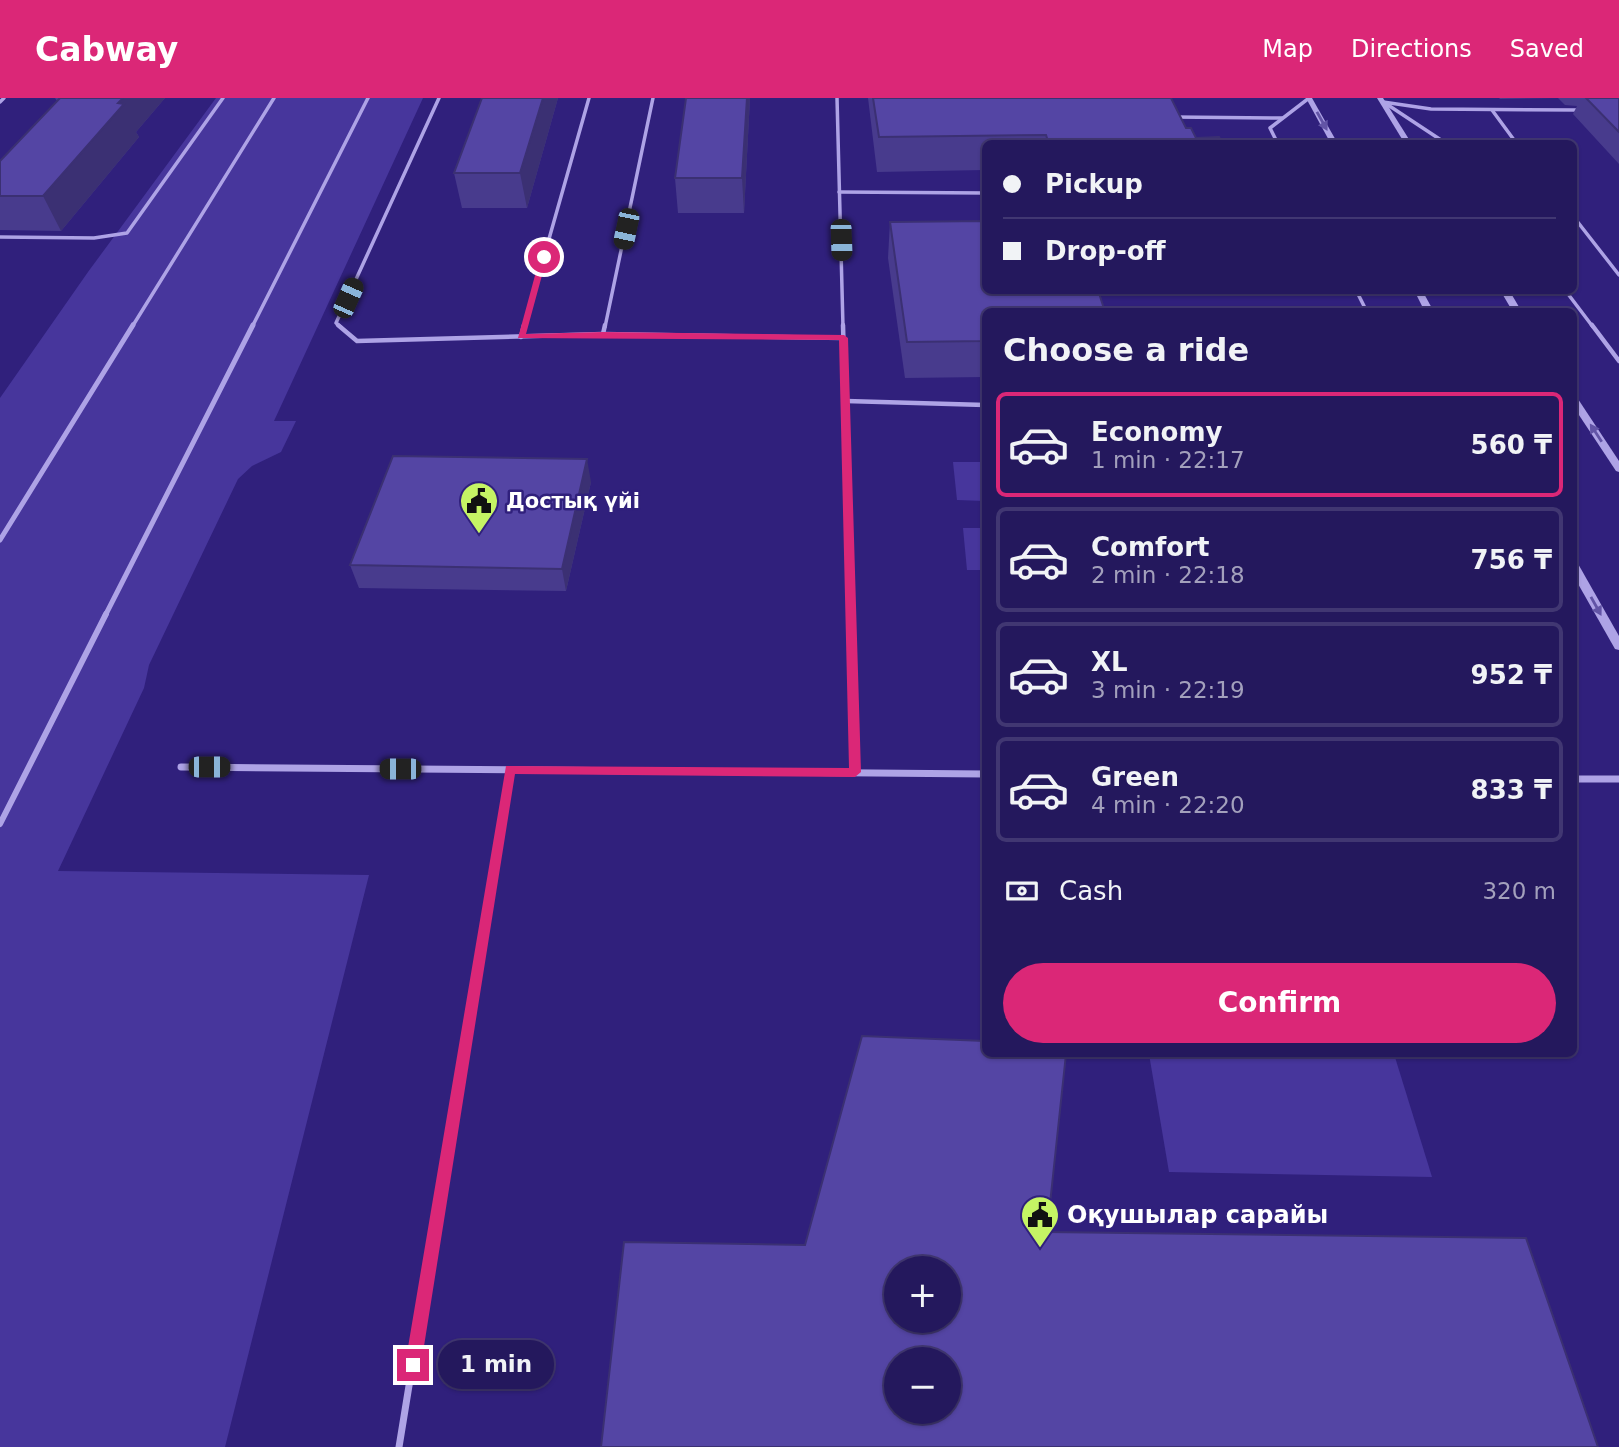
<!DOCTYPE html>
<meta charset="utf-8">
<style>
:root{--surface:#24185d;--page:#2c2163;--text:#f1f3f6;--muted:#a3a0bc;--line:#413772;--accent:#db2777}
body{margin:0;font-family:"DejaVu Sans",sans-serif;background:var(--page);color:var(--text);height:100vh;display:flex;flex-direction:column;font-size:26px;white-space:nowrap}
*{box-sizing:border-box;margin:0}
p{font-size:23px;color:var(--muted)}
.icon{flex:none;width:38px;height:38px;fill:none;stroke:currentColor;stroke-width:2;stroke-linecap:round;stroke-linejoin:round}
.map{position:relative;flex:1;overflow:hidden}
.panel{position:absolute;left:982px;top:210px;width:595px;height:749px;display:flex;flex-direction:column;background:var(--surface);border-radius:10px;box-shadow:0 2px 5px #0004,0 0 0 2px var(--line)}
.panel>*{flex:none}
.banner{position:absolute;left:982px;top:42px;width:595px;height:154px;border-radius:10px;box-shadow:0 2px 5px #0004,0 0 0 2px var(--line);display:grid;align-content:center;height:154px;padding:0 21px;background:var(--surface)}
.fabs{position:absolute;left:884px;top:1158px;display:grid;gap:14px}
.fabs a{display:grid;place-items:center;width:77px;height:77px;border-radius:50%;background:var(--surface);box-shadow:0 2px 5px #0004,0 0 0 2px var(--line);font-size:35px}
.end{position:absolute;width:32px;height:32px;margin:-16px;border:9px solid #db2777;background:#fff;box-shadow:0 0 0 4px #fff}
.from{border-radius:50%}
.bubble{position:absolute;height:49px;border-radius:24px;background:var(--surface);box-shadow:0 2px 5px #0004,0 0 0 2px var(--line);font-size:23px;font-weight:600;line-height:49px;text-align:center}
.car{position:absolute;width:21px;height:42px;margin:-21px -10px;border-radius:9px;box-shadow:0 0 5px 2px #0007;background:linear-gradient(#222 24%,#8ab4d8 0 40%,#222 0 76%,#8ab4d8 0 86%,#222 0)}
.banner b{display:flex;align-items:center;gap:24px;height:66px;font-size:26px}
.banner b+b{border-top:2px solid var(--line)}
.banner i{width:18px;height:18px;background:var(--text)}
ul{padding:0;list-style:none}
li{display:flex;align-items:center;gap:21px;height:105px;margin:0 14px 10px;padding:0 7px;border:4px solid var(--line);border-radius:10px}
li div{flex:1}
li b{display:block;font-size:26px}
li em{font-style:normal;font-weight:600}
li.active{border-color:var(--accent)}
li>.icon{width:63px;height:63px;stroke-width:1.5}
h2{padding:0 21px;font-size:32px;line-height:84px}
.pay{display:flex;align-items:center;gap:18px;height:77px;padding:0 21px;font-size:26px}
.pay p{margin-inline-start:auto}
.action{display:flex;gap:14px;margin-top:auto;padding:14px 21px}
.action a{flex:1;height:80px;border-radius:42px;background:var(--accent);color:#fff;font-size:28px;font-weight:600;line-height:80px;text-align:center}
header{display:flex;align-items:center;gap:42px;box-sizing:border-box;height:98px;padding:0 35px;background:var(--accent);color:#fff}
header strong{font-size:33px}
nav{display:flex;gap:38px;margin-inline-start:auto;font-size:24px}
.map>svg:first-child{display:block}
.green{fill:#47369c}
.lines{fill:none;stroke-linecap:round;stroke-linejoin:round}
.service-far3{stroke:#aea3e6;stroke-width:3.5}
.service-far2{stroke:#aea3e6;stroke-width:4.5}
.service-far1{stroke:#aea3e6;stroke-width:5}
.service{stroke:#aea3e6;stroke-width:7}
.pedestrian-far2{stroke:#aea3e6;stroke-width:3.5}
.pedestrian-far1{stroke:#aea3e6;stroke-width:5}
.pedestrian{stroke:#aea3e6;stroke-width:6}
.minor{stroke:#aea3e6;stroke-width:7}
.tertiary{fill:#aea3e6;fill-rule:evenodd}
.wall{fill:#483b8d}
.shaded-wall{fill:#3b3073}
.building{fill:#5445a4;stroke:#3b3073;stroke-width:2;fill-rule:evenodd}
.oneway{fill:#6254a6}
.route{fill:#db2777}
.labels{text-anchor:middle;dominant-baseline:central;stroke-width:5;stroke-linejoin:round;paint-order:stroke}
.poi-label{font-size:21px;font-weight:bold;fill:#fff;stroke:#30207c;text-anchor:start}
.near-poi-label{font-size:24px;font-weight:bold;fill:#fff;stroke:#30207c;text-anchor:start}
</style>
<header>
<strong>Cabway</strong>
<nav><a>Map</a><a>Directions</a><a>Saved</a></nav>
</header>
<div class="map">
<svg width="1619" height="1349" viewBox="0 0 1619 1349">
<rect width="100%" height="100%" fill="#30207c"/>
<g class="green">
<polygon points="216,0 423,0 274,323 296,323 281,354 252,368 238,381 149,567 144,590 58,773 369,777 225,1349 0,1349 0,300 88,174"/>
<polygon points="953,364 985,364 985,403 957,402"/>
<polygon points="963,430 985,430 985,472 967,472"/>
<polygon points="1149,956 1394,956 1432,1079 1169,1074"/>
</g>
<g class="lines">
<g class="service-far3">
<polyline points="837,0 843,229"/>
<polyline points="0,4 4,0"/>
<polyline points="1383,4 1431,11 1579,12"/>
<polyline points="1385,5 1447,46"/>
<polyline points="1492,12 1517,46"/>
<polyline points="1174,19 1282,20"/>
<polyline points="1278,46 1270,30 1309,0"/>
<polyline points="839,94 985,95"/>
<polyline points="1573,118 1619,177"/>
<polyline points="0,139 94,140 127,135 223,0"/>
<polyline points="1245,192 1356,193"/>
<polyline points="1356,192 1367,214"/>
<polyline points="1565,192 1593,229"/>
<polyline points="341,229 336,225 439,0"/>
<polyline points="524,229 589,0"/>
<polyline points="605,229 653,0"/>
</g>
<g class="service-far2">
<polyline points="338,227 357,243 603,236 843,240"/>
<polyline points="843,227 851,518"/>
<polyline points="1592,227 1619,263"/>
<polyline points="603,236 605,227"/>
<polyline points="521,239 524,227"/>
<polyline points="846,303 985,307"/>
</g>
<g class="service-far1">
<polyline points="851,516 855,674"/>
<polyline points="475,885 510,672"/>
</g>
<polyline class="service" points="399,1349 475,883"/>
<g class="pedestrian-far2">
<polyline points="132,229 274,0"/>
<polyline points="252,229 368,0"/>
</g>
<g class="pedestrian-far1">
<polyline points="0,442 133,227"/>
<polyline points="105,518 253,227"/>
</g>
<polyline class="pedestrian" points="0,726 106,516"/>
<g class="minor">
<polyline points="181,669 985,676"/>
<polyline points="1573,681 1619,681"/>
</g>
<g class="tertiary">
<polygon points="1306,0 1312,0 1338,46 1331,46"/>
<polygon points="1377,0 1383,0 1412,46 1405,46"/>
<polygon points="1414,192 1422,192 1434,214 1425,214"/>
<polygon points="1500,192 1509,192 1522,214 1513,214"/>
<polygon points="1573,297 1576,298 1619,363 1619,374 1616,373 1573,308"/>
<polygon points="1573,463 1577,464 1619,538 1619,552 1615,551 1573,477"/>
</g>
</g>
<g class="wall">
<polygon points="55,0 165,0 136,34 139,39 61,133 0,132 0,63 57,3"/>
<polygon points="482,0 558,0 527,110 462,110 454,75"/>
<polygon points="750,0 744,115 678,115 675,80"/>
<polygon points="868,0 1171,0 1186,30 1196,40 1223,46 985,46 985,72 877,74"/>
<polygon points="1499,0 1619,0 1619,66 1573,16 1577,8 1565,7 1558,0 1500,1"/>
<polygon points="890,124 985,214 985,279 905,280 888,160"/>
<polygon points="591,384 566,493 359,490 350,467"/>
</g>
<g class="shaded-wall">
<polygon points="123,0 165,0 136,34 139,39 61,133 43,98"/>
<polygon points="543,0 558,0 527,110 520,75"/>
<polygon points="747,0 750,0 744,115 742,80"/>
<polygon points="587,361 591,384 566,493 562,471"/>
</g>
<g class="building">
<polygon points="60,0 123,0 118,5 124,6 43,98 0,98 0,63"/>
<polygon points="482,0 543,0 520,75 454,75"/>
<polygon points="686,0 747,0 742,80 675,80"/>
<polygon points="873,0 1171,0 1186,30 1191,30 1196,40 1219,39 1223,46 1049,46 1046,37 879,39"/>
<polygon points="1586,0 1619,0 1619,34"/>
<polygon points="985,123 985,192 1098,192 1105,214 985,214 985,243 907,244 890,124"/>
<polygon points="393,358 587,361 562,471 350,467"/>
<path d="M862 938 985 943V956H1066L1047 1134 1526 1140 1598 1349H601L624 1144 805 1147ZM896 1171H948V1223H896ZM896 1262H948V1314H896Z"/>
</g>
<defs><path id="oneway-solid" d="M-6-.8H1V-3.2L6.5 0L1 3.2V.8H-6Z" transform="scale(1.75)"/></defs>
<g class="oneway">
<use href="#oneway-solid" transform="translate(1322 23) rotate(61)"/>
<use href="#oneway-solid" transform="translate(1596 335) rotate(-123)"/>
<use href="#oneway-solid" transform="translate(1596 508) rotate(61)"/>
</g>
<polygon class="route" points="544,157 547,159 526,236 603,234 844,237 848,240 861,674 855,679 515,676 421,1267 418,1273 413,1275 407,1273 405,1267 506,668 849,670 839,242 518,240 540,159"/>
<defs>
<symbol id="civic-pin" viewBox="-11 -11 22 30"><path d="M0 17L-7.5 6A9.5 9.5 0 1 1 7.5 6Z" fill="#c5f464" stroke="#30207c"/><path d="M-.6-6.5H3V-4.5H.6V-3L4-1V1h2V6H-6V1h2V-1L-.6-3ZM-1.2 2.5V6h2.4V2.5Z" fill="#111"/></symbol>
</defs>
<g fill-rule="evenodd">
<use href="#civic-pin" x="457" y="381" width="44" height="60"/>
<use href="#civic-pin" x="1018" y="1095" width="44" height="60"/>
</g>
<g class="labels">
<g class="poi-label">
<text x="506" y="403">Достық үйі</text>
</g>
<g class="near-poi-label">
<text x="1067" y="1117">Оқушылар сарайы</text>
</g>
</g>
</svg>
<div class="fabs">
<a>+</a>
<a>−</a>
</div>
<i class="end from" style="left:544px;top:159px"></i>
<i class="end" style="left:413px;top:1267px"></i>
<div class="bubble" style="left:438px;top:1242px;width:116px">1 min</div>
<i class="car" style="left:626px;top:131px;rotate:192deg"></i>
<i class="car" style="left:841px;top:142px;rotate:178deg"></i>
<i class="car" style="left:348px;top:200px;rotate:24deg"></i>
<i class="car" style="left:209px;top:669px;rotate:90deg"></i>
<i class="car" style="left:400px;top:671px;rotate:270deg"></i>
<div class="banner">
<b><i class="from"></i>Pickup</b>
<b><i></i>Drop-off</b>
</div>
<section class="panel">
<h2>Choose a ride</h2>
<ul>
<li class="active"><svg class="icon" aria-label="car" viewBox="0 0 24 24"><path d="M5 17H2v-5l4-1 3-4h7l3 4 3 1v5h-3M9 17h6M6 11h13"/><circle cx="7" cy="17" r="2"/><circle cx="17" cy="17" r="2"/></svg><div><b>Economy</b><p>1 min · 22:17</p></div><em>560 ₸</em></li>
<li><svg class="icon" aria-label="car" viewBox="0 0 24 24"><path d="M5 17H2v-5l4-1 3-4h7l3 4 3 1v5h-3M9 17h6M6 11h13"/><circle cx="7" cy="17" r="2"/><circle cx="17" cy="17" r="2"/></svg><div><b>Comfort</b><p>2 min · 22:18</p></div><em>756 ₸</em></li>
<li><svg class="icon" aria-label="car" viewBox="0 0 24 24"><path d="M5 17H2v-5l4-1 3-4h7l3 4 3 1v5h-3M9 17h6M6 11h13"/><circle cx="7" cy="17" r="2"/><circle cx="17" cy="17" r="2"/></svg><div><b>XL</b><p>3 min · 22:19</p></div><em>952 ₸</em></li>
<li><svg class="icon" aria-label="car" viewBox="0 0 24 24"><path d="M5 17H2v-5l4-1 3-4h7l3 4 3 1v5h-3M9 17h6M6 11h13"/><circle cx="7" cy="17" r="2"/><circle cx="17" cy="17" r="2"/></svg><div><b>Green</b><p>4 min · 22:20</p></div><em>833 ₸</em></li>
</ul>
<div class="pay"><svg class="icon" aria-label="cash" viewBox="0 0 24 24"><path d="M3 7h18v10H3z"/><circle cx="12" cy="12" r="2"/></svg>Cash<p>320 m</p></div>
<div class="action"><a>Confirm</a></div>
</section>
</div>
